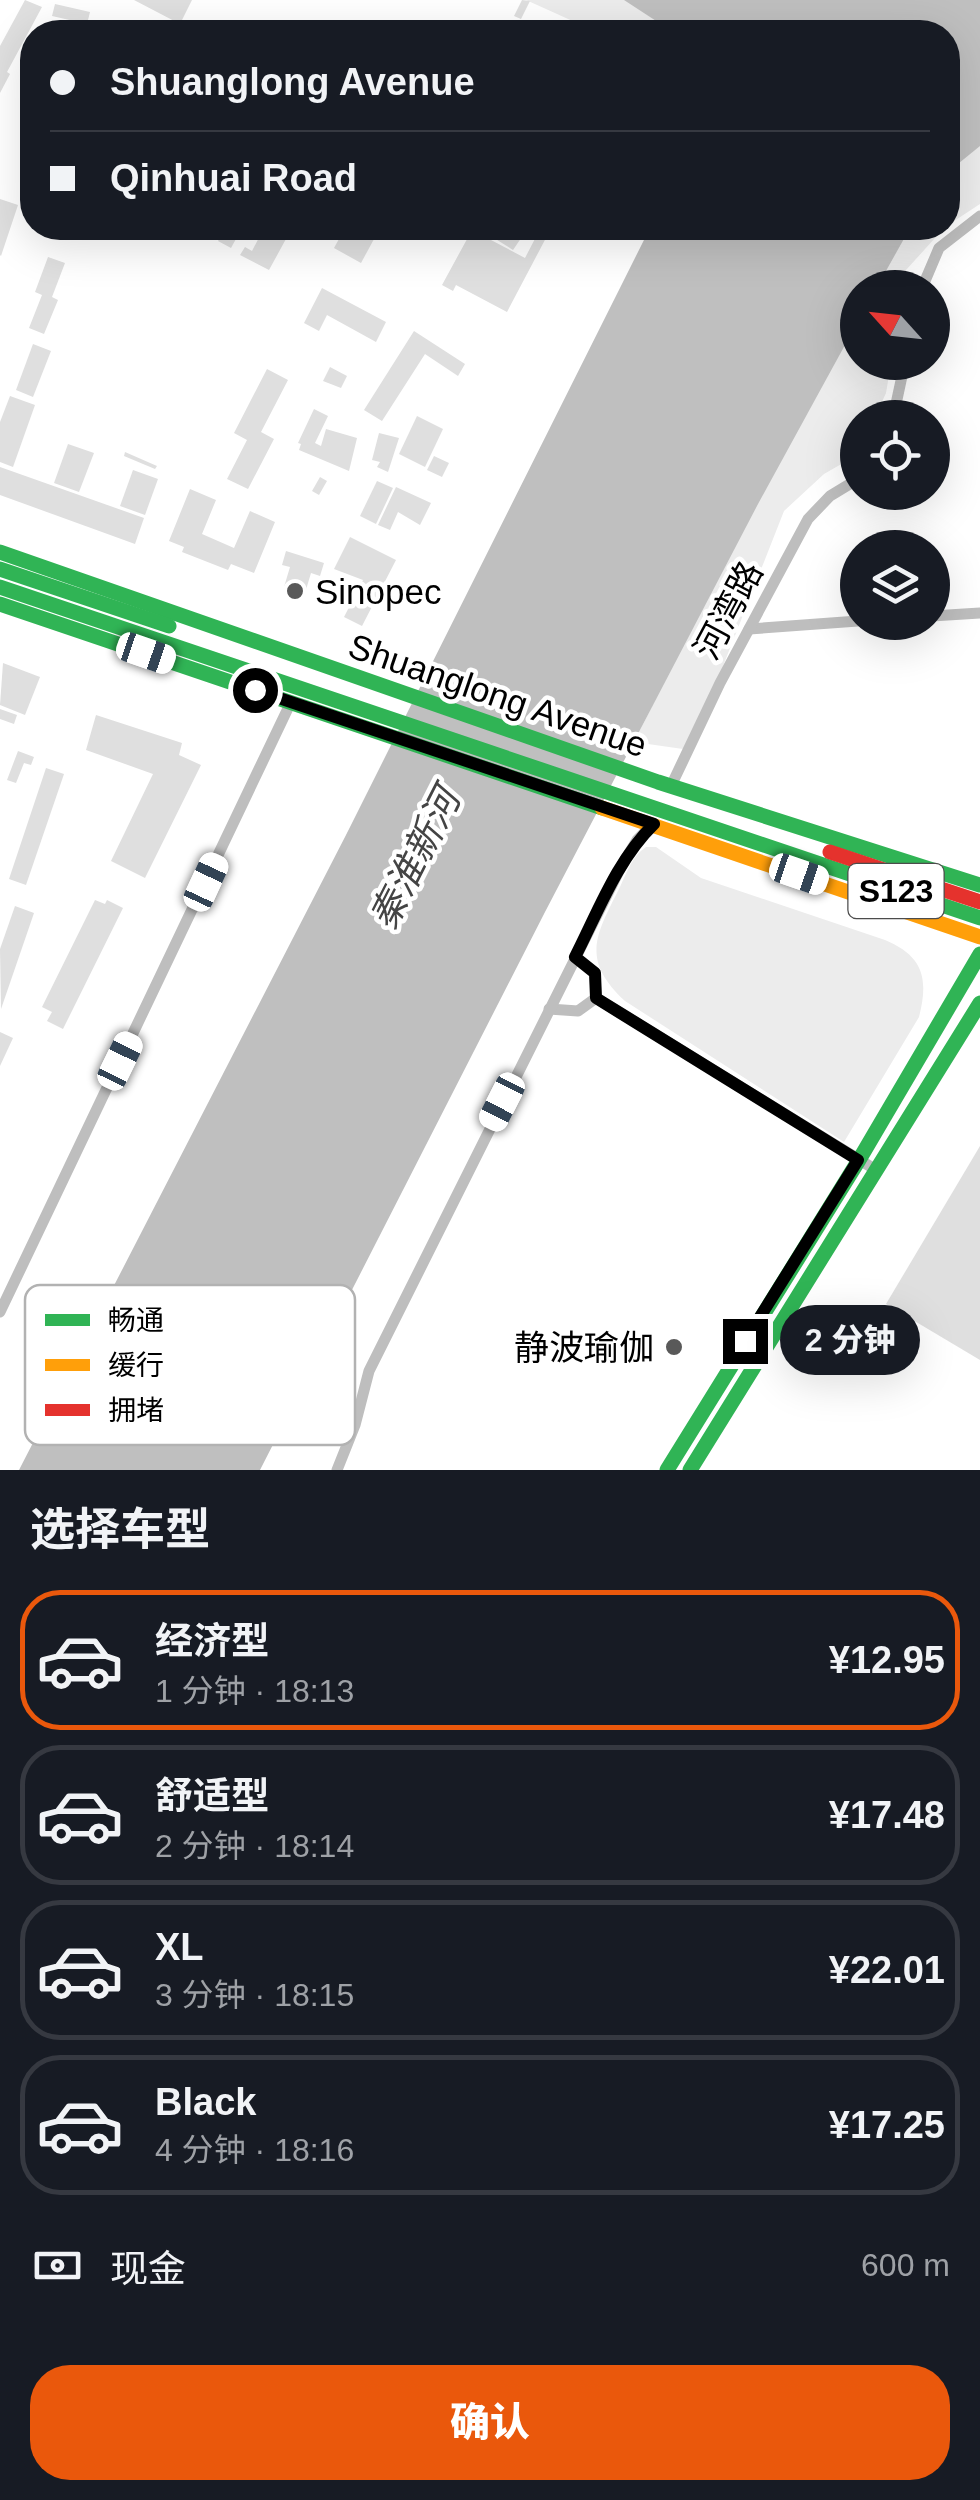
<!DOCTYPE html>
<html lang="zh">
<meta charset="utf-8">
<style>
:root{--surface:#171b24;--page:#242831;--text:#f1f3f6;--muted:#9ea1a6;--line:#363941;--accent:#ea580c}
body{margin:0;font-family:Helvetica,"Noto Sans SC",sans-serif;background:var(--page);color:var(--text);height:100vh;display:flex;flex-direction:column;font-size:38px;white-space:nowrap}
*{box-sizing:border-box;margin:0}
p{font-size:32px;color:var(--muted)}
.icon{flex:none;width:55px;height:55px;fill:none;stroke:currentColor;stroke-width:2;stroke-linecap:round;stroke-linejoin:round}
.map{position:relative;height:1470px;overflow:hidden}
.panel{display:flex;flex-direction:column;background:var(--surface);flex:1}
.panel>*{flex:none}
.banner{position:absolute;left:20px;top:20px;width:940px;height:220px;border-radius:40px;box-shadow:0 10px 40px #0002;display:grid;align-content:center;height:220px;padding:0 30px;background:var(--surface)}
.needle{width:65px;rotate:297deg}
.controls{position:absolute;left:840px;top:270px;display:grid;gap:20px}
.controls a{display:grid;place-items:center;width:110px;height:110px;border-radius:50%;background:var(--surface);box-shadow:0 10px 40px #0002;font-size:50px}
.end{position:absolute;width:45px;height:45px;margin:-22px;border:12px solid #000;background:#fff;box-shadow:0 0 0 5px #fff}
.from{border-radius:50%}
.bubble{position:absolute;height:70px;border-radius:35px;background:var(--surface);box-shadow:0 10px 40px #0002;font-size:32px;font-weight:800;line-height:70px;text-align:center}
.car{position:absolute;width:30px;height:60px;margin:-30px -15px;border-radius:12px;box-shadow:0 0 8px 2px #0007;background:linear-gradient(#fff 24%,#345 0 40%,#fff 0 76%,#345 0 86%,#fff 0)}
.banner b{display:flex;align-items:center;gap:35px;height:95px;font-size:38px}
.banner b+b{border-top:2px solid var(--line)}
.banner i{width:25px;height:25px;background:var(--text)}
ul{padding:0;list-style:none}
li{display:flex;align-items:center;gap:30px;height:140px;margin:0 20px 15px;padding:0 10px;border:5px solid var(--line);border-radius:40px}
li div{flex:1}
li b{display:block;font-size:38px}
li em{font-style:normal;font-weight:800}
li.active{border-color:var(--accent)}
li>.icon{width:90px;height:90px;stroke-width:1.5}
h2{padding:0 30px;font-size:45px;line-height:120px}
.pay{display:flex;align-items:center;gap:25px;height:110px;padding:0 30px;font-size:38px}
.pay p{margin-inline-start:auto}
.primary-button{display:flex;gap:20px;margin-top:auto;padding:20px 30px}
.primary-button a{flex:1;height:115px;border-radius:40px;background:var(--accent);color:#fff;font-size:40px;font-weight:800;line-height:115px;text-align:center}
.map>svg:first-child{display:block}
.green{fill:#ececec}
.water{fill:#bfbfbf}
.building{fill:#dfdfdf}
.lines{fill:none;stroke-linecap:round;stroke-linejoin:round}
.street{stroke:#bebebe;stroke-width:11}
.fast{stroke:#30b455;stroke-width:15}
.slow{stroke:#ff9f0a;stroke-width:15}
.jam{stroke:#e5322d;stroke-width:15}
.route{stroke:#000;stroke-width:12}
.poi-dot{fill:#595959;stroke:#fff;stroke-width:4}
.labels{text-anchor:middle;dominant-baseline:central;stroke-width:9;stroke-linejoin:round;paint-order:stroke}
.shield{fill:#fff;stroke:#4c4c4c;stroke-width:2.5}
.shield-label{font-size:32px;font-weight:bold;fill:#000}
.poi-label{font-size:35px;fill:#000;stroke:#fff;text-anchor:start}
.street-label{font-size:35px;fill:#000;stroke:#fff}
.water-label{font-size:38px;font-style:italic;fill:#444;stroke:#fff}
.key{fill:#fff;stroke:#b2b2b2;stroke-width:2.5}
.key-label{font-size:28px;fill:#000}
</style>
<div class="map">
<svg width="980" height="1470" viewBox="0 0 980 1470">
<rect width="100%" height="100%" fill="#fff"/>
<g class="green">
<polygon points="526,0 980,0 980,204 948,225 948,32 597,32"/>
<polygon points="868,228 944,228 906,270 903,287 864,288"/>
<polygon points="857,301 858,362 891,363 886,393 875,417 858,418 857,455 824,474 784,511 690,750 634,742"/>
<path d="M646 847H656L701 878 885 940C923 956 929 978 919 1017L844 1142 625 1001C580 959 596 935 620 887 627 872 632 856 646 847Z"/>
</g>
<g class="water">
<polygon points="624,0 980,0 980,146 948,172 948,32 673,32"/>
<polygon points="650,228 910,228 877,287 858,288 857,323 758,504 545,912 260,1470 19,1470 346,835"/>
</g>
<g class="building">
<polygon points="25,0 42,7 7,72 10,74 0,93 0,46"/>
<polygon points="134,0 192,0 180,24"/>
<polygon points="522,0 530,1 521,19 514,16"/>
<polygon points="55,4 90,12 87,24 52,16"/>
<polygon points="0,199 18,205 1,256 0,255"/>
<polygon points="225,228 242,228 231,248 218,241"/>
<polygon points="264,228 292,228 269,270 240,255 245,247 252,251"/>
<polygon points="345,228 380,228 361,263 334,248"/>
<polygon points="478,228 528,228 513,250"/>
<polygon points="472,230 525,258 539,231 547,236 507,312 456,285 453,291 442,285"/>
<polygon points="48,257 65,263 52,297 58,300 44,334 29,328 42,295 35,292"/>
<polygon points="322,288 386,322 376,342 327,315 319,331 304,323"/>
<polygon points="414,331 465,364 458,376 425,354 382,421 364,410"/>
<polygon points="33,344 51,351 33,397 16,390"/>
<polygon points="330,367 347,376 341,388 323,381"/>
<polygon points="267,369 288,380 261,432 274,439 248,489 227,479 247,440 234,433"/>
<polygon points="10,396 35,405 13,467 0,462 0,422"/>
<polygon points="314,409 328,416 315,443 321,446 326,429 357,438 349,471 299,450 301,444 298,443"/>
<polygon points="417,416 443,429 425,467 399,454"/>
<polygon points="379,433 399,438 388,472 377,467 380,462 372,460"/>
<polygon points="68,444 94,453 79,492 54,483"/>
<polygon points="125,452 157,466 155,469 124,456"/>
<polygon points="434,456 449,463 442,477 427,470"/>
<polygon points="0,467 144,518 135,544 0,495"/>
<polygon points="133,470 158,479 145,515 120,506"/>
<polygon points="320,477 327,481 319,495 312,491"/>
<polygon points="377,481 393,488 376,524 360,516"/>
<polygon points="396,487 431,503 420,525 398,512 390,530 378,525"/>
<polygon points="190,489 216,500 202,534 234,548 250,511 275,522 254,573 231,564 228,570 182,552 184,547 169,541"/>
<polygon points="350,537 396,560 362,626 344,617 363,580 334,569"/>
<polygon points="286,551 324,563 320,576 311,573 305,593 284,587 290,567 282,565"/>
<polygon points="3,663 40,677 25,715 0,705"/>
<polygon points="0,709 17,715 14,724 0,719"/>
<polygon points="96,715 182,743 179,755 201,765 145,878 111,861 153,774 86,750"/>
<polygon points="18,751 34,757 31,765 24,763 16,783 7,780"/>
<polygon points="46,768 64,774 26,885 9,879"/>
<polygon points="95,900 105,904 107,900 123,908 63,1029 47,1021 52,1012 42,1007"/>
<polygon points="15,906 34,913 1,1009 0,949"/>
<polygon points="0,1032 13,1038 0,1066"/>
<polygon points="980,1146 980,1360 886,1304"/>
</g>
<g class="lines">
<g class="street">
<polyline points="922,288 939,248 980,216"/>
<polyline points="893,418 905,362"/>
<polyline points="932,616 980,613"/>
<polyline points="749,629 858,621"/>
<polyline points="671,786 720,683 808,519 830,496 858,479"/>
<polyline points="596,998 876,1170"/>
<polyline points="549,1009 578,1011 596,998 595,973 575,957"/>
<polyline points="0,1312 291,702"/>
<polyline points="337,1470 355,1425 369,1371 623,863 637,840 652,825"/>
</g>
<g class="fast">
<polyline points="0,552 658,782 980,885"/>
<polyline points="0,569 169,626"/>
<polyline points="0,587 980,918"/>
<polyline points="0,604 602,808"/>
<polyline points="667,1470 859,1160 980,954"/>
<polyline points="690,1470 980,1003"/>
</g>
<polyline class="slow" points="602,808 980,937"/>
<polyline class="jam" points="830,852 980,902"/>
</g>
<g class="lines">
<path class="route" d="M255 690 654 824C617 860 598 912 575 957L595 973 596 998 858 1160 745 1341"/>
</g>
<g class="poi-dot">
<circle cx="295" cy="591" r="10"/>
<circle cx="674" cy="1347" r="10"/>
</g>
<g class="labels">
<rect class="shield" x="848.5" y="864" width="95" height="54" rx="8"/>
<g class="shield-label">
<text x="896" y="891">S123</text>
</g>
<g class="poi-label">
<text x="315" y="591">Sinopec</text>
<text x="654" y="1347" text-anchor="end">静波瑜伽</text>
</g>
<g class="street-label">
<text transform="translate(728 610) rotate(-62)">河湾路</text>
<text transform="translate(498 695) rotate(19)">Shuanglong Avenue</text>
</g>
<g class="water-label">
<text transform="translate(415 859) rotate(-63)">秦淮新河</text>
</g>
</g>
<rect x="25" y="1285" width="330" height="160" rx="15" class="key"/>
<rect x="45" y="1314" width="45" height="12" fill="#30b455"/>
<rect x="45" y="1359" width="45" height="12" fill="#ff9f0a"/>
<rect x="45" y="1404" width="45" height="12" fill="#e5322d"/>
<g class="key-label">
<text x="108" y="1330">畅通</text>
<text x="108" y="1375">缓行</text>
<text x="108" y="1420">拥堵</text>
</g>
</svg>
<div class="controls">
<a><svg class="needle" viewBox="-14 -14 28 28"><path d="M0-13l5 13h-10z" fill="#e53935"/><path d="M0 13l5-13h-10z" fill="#9ea1a6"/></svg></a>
<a><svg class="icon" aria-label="locate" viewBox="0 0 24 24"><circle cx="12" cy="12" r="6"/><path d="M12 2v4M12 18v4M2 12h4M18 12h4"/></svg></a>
<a><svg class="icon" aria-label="layers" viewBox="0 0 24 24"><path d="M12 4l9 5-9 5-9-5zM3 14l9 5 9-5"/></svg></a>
</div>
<i class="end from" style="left:255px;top:690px"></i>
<i class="end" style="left:745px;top:1341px"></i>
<div class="bubble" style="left:780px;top:1305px;width:140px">2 分钟</div>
<i class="car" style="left:146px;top:653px;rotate:109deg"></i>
<i class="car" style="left:799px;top:874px;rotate:109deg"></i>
<i class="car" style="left:206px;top:882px;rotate:25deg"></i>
<i class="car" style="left:120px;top:1061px;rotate:26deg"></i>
<i class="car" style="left:502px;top:1102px;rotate:207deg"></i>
<div class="banner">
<b><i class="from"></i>Shuanglong Avenue</b>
<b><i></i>Qinhuai Road</b>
</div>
</div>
<section class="panel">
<h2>选择车型</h2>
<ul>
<li class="active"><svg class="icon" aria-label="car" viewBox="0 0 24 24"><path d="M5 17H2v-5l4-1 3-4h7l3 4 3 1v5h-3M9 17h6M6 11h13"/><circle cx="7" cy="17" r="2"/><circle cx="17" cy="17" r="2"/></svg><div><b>经济型</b><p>1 分钟 · 18:13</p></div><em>¥12.95</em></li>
<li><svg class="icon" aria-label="car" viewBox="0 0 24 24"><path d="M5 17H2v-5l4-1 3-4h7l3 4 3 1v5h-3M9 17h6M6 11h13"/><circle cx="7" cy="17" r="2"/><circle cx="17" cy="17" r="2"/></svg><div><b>舒适型</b><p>2 分钟 · 18:14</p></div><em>¥17.48</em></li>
<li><svg class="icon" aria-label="car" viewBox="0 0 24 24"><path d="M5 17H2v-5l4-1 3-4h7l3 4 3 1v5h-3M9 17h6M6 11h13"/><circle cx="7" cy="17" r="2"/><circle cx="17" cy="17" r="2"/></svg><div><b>XL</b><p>3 分钟 · 18:15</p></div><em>¥22.01</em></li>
<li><svg class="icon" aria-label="car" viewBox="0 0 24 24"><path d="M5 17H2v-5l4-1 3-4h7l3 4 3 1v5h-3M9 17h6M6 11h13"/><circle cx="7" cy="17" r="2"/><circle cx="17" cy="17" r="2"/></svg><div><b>Black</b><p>4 分钟 · 18:16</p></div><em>¥17.25</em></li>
</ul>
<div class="pay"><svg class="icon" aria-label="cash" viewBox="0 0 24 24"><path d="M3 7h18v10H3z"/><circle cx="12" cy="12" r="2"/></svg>现金<p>600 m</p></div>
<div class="primary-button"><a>确认</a></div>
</section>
